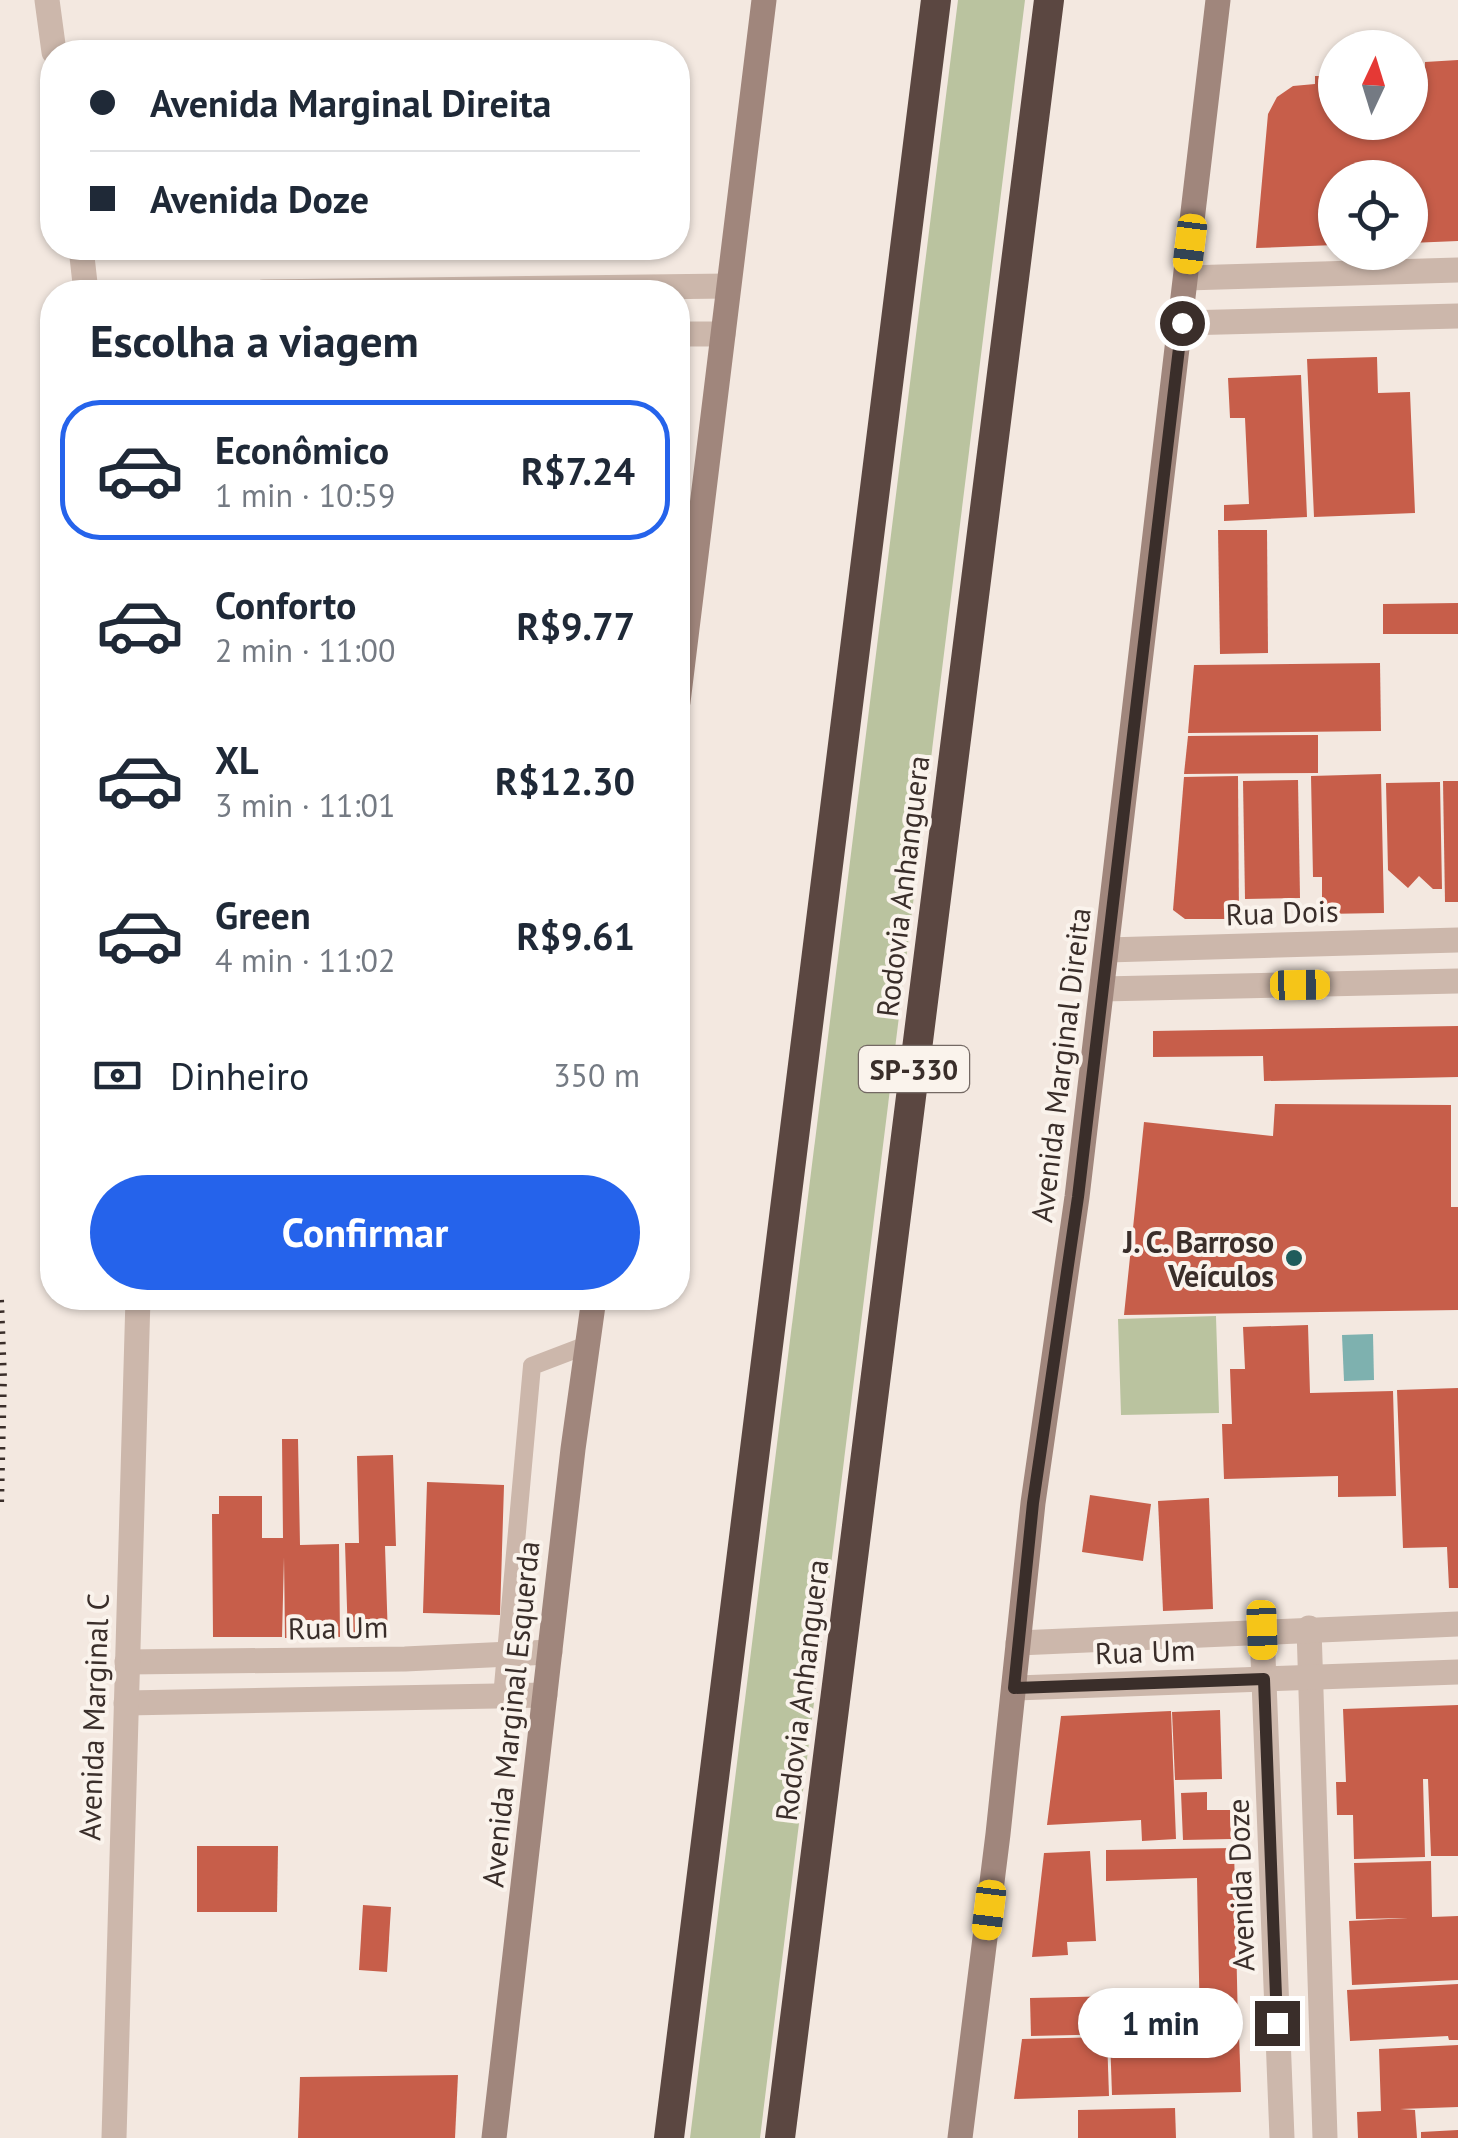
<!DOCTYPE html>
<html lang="pt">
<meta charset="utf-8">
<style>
:root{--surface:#fff;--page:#f2f2f3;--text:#1f2937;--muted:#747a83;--line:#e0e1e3;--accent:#2563eb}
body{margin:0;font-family:"PT Sans",sans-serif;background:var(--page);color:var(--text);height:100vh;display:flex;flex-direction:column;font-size:38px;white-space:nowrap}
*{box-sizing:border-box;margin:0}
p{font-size:32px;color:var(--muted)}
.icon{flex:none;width:55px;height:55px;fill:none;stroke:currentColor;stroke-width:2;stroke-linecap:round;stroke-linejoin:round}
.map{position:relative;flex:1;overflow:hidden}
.drawer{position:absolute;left:40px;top:280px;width:650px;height:1030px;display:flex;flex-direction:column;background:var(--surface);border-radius:40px;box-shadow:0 2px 8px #0004}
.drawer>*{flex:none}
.banner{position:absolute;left:40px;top:40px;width:650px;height:220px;border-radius:40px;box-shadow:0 2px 8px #0004;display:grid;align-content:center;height:220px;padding:0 50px;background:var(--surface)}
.needle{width:65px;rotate:4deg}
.buttons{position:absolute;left:1318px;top:30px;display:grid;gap:20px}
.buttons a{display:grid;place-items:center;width:110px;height:110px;border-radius:50%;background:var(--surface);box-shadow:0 2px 8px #0004;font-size:50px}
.end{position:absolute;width:45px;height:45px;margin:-22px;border:12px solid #3a2e2a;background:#fff;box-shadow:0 0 0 5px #fff}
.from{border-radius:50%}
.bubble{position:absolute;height:70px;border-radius:35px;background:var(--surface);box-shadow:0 2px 8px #0004;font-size:32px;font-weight:700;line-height:70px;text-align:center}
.car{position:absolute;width:30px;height:60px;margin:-30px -15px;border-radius:12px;box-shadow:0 0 8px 2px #0007;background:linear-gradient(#f5c518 24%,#345 0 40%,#f5c518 0 76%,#345 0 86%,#f5c518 0)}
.banner b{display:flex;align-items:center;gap:35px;height:95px;font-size:38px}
.banner b+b{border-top:2px solid var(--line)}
.banner i{width:25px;height:25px;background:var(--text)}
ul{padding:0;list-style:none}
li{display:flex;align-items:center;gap:30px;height:140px;margin:0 20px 15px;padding:0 30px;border:5px solid transparent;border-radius:40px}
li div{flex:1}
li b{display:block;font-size:38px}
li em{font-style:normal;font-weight:700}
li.active{border-color:var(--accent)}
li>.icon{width:90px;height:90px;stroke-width:1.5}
h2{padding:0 50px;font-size:45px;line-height:120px}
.pay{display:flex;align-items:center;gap:25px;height:110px;padding:0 50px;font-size:38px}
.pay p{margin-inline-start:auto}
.button{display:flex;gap:20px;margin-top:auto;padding:20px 50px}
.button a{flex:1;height:115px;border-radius:60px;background:var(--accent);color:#fff;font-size:40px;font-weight:700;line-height:115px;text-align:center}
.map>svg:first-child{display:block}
.green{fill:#bac39f}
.water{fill:#7eb1af}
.building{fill:#c75e4a}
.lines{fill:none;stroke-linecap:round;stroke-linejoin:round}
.lane{stroke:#ccb7ab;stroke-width:18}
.street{stroke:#ccb7ab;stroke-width:25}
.secondary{stroke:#a0867c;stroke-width:25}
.highway{stroke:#5b4741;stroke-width:30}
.rail{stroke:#3a2e2a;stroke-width:8;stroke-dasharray:2.5 8;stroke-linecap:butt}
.route{stroke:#3a2e2a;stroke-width:12}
.poi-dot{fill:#1f5c5b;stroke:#faf3ec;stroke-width:4}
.labels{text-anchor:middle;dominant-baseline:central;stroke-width:8;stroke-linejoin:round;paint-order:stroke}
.shield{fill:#faf3ec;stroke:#746964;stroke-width:2.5}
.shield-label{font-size:28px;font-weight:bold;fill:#3a2e2a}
.street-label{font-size:30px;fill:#3a2e2a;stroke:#faf3ec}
.poi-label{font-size:30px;font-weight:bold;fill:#3a2e2a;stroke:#faf3ec;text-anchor:end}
</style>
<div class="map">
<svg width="1458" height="2138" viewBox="0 0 1458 2138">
<rect width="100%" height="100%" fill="#f3e8e0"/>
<g class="green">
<polygon points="958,0 1025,0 760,2138 690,2138"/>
<polygon points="1216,1316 1219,1413 1121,1415 1118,1319"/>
</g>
<polygon class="water" points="1373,1334 1374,1380 1344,1381 1342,1335"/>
<g class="building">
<polygon points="1458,60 1458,241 1410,243 1410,178 1335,178 1335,245 1256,248 1268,114 1277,97 1293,86 1315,84 1315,76 1323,76 1323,68 1335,68 1335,122 1410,122 1410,73 1425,73 1425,62"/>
<polygon points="1377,357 1378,393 1410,392 1415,513 1314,517 1307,359"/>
<polygon points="1301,375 1307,517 1224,521 1224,505 1249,504 1245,418 1230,418 1228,378"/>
<polygon points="1218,530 1267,530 1268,653 1220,654"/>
<polygon points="1458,603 1458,634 1383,634 1383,604"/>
<polygon points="1380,663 1381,731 1188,733 1194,665"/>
<polygon points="1318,735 1318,773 1184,774 1188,736"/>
<polygon points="1381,774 1384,913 1322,914 1322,877 1313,877 1311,776"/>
<polygon points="1238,776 1239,919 1185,919 1173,910 1184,777"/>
<polygon points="1298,780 1300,898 1245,899 1243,781"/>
<polygon points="1443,781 1458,781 1458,902 1445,902"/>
<polygon points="1440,782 1442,889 1433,889 1419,876 1408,888 1388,870 1386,783"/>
<polygon points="1458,1026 1458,1077 1264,1081 1263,1056 1153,1057 1153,1031"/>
<polygon points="1275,1104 1451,1105 1451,1207 1458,1207 1458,1310 1124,1315 1144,1122 1273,1136"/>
<polygon points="1308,1325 1310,1393 1393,1391 1396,1496 1338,1497 1338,1476 1224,1479 1222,1424 1232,1424 1230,1369 1245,1369 1243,1327"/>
<polygon points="1458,1388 1458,1588 1449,1588 1447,1547 1403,1548 1397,1390"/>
<polygon points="282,1439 298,1439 300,1545 339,1544 340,1637 285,1638 284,1557 282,1637 213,1637 212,1514 219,1514 219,1496 262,1496 262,1538 283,1538"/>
<polygon points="393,1455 396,1546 385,1546 388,1639 348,1640 345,1543 359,1543 357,1456"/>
<polygon points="427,1482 504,1485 500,1615 423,1613"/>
<polygon points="1090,1495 1151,1504 1143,1561 1082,1552"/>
<polygon points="1209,1498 1213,1609 1163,1611 1158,1501"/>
<polygon points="1458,1705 1458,1856 1431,1856 1428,1779 1423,1779 1425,1857 1354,1859 1353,1815 1337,1815 1336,1782 1346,1782 1343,1709"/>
<polygon points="1220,1710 1222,1779 1175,1780 1172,1712"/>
<polygon points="1171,1711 1176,1839 1142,1841 1141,1820 1047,1825 1061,1716"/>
<polygon points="1207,1792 1207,1810 1230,1810 1231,1839 1183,1840 1181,1793"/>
<polygon points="197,1846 278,1846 277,1912 197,1912"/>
<polygon points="1234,1848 1238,2025 1200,2026 1197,1878 1106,1881 1106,1850"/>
<polygon points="1090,1851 1096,1941 1067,1942 1068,1955 1032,1957 1044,1853"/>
<polygon points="1431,1861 1432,1917 1458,1916 1458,1980 1352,1985 1349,1921 1408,1918 1356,1919 1354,1863"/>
<polygon points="363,1905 391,1907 387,1972 359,1970"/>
<polygon points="1458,1984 1458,2040 1449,2040 1448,2036 1350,2041 1347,1990"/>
<polygon points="1119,1996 1120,2034 1031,2036 1030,1998"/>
<polygon points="1239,2034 1241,2092 1112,2095 1110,2037"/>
<polygon points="1107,2037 1109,2096 1014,2099 1022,2039"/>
<polygon points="1458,2045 1458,2107 1400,2109 1415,2110 1417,2138 1358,2138 1357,2112 1381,2111 1379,2049"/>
<polygon points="458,2075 455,2138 298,2138 300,2077"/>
<polygon points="1175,2108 1176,2138 1078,2138 1078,2110"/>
<polygon points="1458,2130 1458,2138 1421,2138 1421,2132"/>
</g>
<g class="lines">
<polyline class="lane" points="502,1697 532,1366 587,1345"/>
<g class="street">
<polyline points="47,0 54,52"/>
<polyline points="81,248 86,292"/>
<polyline points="1186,278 1458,270"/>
<polyline points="263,292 728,286"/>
<polyline points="1182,323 1458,316"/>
<polyline points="678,334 723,334"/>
<polyline points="1107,950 1458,940"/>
<polyline points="1102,989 1458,981"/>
<polyline points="1309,1628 1325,2138"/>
<polyline points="1262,1631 1282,2138"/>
<polyline points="1018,1643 1458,1624"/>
<polyline points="127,1662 405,1659 550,1652"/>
<polyline points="1014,1688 1458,1672"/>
<polyline points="126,1703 545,1695"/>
<polyline points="114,2138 138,1298"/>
</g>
<g class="secondary">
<polyline points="678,702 764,0"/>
<polyline points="494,2138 573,1449 594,1298"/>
<polyline points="960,2138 998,1834 1033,1503 1077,1197 1218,0"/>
</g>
<g class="highway">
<polyline points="669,2138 936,0"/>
<polyline points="780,2138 1049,0"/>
</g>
<polyline class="rail" points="0,1300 3,1378 0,1505"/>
</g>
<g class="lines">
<polyline class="route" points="1182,323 1078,1197 1033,1503 1014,1688 1264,1679 1277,2023"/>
</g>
<circle class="poi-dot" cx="1294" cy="1258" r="10"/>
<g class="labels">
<rect class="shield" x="859" y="1046" width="110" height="46" rx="8"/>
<g class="shield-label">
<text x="914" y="1069">SP-330</text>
</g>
<g class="street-label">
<text transform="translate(902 886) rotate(-83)">Rodovia Anhanguera</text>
<text transform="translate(1282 912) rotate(-2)">Rua Dois</text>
<text transform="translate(1060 1065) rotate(-83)">Avenida Marginal Direita</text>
<text transform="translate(338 1627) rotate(-1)">Rua Um</text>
<text transform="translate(1145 1651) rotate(-2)">Rua Um</text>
<text transform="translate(801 1690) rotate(-83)">Rodovia Anhanguera</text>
<text transform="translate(510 1714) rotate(-84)">Avenida Marginal Esquerda</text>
<text transform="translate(93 1717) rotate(-88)">Avenida Marginal C</text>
<text transform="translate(1240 1885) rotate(-92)">Avenida Doze</text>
</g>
<g class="poi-label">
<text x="1274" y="1241">J. C. Barroso<tspan x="1274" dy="34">Veículos</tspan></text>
</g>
</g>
</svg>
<div class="buttons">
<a><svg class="needle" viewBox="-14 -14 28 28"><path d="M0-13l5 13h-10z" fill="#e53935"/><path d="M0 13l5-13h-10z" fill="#747a83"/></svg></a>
<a><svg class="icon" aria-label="locate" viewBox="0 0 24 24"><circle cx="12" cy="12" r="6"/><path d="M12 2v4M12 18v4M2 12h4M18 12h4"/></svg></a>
</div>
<i class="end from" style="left:1182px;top:323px"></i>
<i class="end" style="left:1277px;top:2023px"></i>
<div class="bubble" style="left:1078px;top:1988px;width:165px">1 min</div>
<i class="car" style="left:1190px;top:244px;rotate:187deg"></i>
<i class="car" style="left:1300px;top:985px;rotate:89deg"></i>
<i class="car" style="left:1262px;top:1630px;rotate:178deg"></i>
<i class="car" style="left:989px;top:1910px;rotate:187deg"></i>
<div class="banner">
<b><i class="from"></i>Avenida Marginal Direita</b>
<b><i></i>Avenida Doze</b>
</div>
<section class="drawer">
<h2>Escolha a viagem</h2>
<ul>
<li class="active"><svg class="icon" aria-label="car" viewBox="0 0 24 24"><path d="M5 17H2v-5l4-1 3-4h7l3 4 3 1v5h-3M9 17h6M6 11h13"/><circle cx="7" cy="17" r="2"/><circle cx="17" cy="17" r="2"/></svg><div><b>Econômico</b><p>1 min · 10:59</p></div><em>R$7.24</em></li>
<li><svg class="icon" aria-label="car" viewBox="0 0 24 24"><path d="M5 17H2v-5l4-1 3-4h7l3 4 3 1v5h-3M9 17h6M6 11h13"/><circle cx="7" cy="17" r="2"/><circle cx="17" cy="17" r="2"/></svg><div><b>Conforto</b><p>2 min · 11:00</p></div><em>R$9.77</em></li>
<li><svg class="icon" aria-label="car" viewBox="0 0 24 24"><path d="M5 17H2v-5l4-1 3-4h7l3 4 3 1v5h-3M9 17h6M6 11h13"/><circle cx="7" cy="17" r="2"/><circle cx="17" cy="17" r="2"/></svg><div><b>XL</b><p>3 min · 11:01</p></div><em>R$12.30</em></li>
<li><svg class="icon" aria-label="car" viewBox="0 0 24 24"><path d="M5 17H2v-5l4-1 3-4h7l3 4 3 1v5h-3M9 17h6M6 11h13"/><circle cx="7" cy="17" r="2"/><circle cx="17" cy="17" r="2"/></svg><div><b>Green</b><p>4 min · 11:02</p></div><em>R$9.61</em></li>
</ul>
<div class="pay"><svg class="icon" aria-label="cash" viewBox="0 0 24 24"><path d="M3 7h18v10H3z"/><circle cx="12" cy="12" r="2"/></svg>Dinheiro<p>350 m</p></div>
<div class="button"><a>Confirmar</a></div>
</section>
</div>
